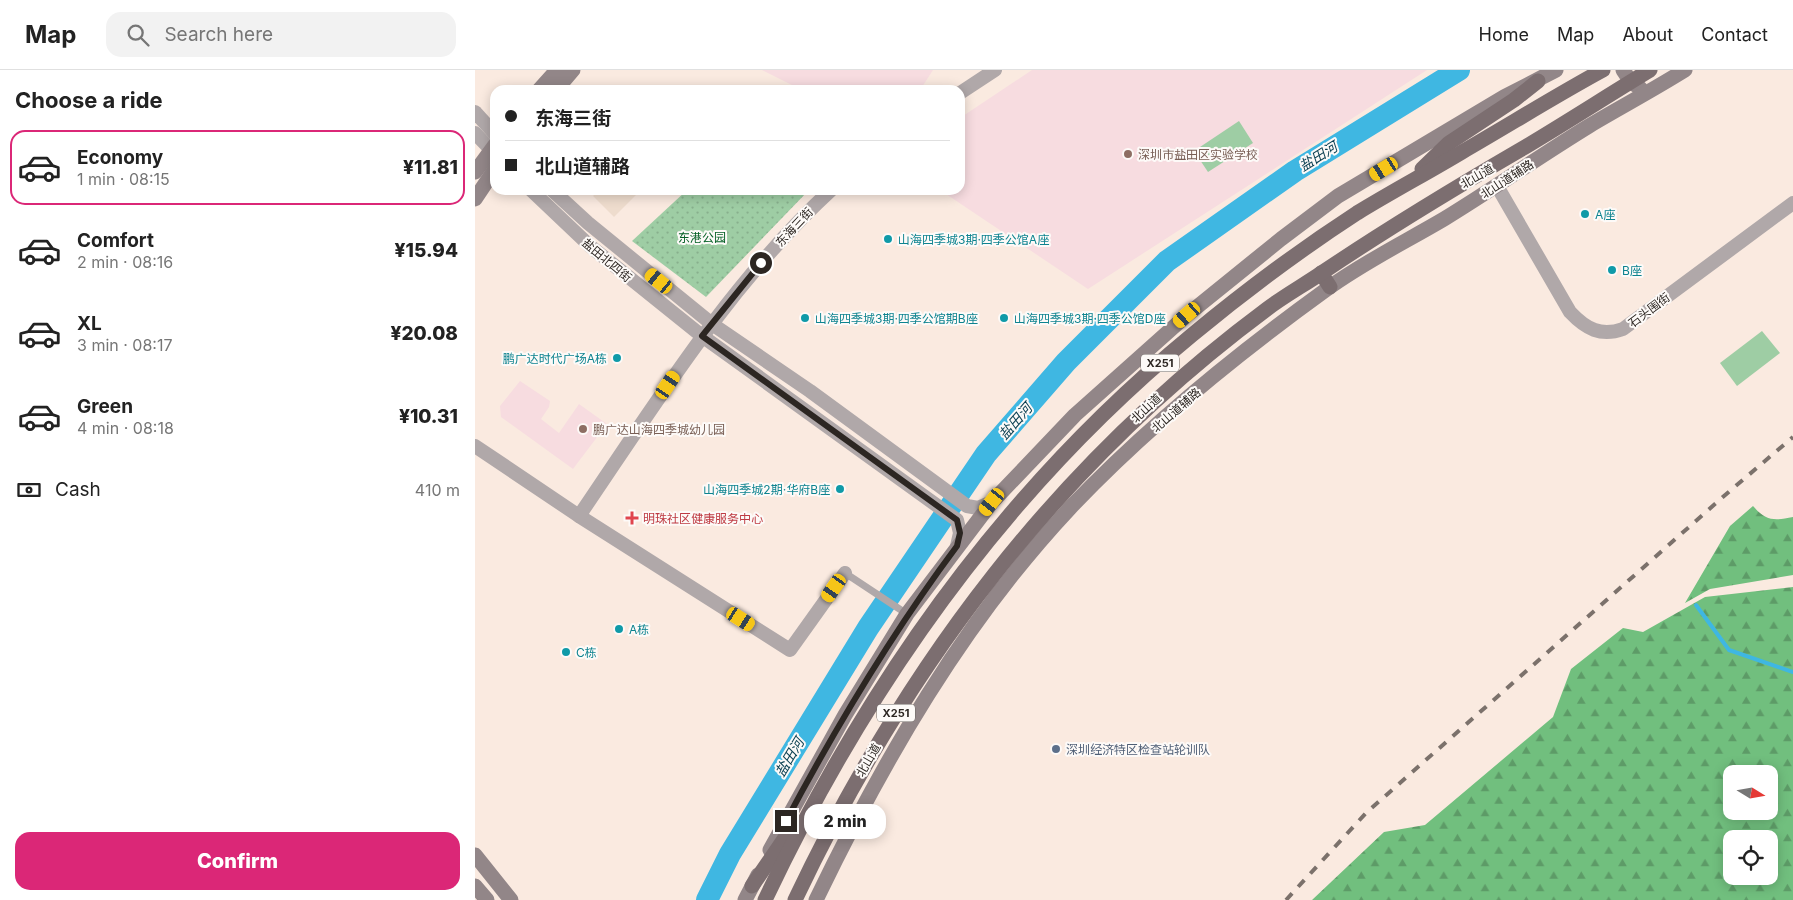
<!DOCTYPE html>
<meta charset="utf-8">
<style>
:root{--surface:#fff;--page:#f2f2f2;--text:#222;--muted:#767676;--line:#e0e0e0;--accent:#db2777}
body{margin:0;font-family:Inter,"Noto Sans SC",sans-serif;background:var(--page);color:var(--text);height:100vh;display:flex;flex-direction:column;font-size:19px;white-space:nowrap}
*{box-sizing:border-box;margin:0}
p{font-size:16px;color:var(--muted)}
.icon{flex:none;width:28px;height:28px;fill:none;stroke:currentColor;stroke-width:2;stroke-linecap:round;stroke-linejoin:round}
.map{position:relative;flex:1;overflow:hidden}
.sheet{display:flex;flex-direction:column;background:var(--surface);width:475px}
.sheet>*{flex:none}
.hud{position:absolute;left:15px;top:15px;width:475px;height:110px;border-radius:15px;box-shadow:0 2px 12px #0003;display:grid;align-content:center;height:110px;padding:0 15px;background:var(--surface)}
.needle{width:32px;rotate:101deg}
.controls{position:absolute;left:1248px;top:695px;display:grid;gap:10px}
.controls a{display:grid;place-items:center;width:55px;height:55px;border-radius:10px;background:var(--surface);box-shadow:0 2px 12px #0003;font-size:25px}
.end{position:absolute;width:22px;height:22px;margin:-11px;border:6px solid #2c2622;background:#fff;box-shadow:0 0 0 2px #fff}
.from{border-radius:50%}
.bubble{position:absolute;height:35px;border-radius:15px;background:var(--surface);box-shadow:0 2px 12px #0003;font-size:16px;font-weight:800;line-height:35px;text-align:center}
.car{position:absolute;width:15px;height:30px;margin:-15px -8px;border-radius:6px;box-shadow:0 0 4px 1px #0007;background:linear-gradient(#f5c518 24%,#345 0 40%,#f5c518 0 76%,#345 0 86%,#f5c518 0)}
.hud b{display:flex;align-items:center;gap:18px;height:48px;font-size:19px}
.hud b+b{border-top:1px solid var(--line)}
.hud i{width:12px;height:12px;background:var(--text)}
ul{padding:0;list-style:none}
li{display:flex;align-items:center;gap:15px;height:75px;margin:0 10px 8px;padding:0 5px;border:2px solid transparent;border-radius:15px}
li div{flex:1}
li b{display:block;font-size:19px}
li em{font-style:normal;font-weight:800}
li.active{border-color:var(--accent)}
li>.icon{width:45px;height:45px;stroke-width:1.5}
h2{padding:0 15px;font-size:22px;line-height:60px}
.pay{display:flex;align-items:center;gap:12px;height:55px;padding:0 15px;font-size:19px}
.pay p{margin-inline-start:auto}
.action{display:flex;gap:10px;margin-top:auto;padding:10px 15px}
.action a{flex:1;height:58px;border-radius:15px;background:var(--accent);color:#fff;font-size:20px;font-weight:800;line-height:58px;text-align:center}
header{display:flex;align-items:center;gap:30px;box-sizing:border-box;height:70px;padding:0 25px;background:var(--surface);border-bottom:1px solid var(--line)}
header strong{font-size:24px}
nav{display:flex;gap:28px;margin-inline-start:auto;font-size:18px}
.search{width:350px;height:45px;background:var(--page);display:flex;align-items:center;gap:12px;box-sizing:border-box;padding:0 18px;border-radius:15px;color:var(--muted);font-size:19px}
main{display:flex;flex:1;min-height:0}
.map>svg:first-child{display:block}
.commercial{fill:#eedccd}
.education{fill:#f7dce0}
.green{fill:url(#green-dots)}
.forest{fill:url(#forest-firs);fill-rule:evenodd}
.pitch{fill:#9ecda4}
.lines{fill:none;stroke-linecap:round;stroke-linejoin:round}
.stream{stroke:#3fb7e2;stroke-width:4}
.river{stroke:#3fb7e2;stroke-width:22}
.lane{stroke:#b0a8a9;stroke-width:7}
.street{stroke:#b0a8a9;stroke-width:14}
.secondary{stroke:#928688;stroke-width:15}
.primary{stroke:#7c6e70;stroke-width:15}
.rail{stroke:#7b716b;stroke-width:4;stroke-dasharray:9 9;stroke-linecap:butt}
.route{stroke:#2c2622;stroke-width:6}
.education-dot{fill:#8d6e63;stroke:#fdfaf8;stroke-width:2}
.culture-dot{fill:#0f9aa8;stroke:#fdfaf8;stroke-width:2}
.health-dot{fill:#e0444e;stroke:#fdfaf8;stroke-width:2}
.service-dot{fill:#5c6f8a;stroke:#fdfaf8;stroke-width:2}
.labels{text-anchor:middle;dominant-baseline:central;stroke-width:4;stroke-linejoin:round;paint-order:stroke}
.shield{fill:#fdfaf8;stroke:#6b6662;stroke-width:1}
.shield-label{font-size:11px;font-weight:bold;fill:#2c2622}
.education-label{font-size:12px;fill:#785e54;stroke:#fdfaf8;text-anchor:start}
.street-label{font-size:12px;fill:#2c2622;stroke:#fdfaf8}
.culture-label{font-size:12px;fill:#0d838f;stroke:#fdfaf8;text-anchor:start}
.park-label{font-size:12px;fill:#066126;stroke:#fdfaf8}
.health-label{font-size:12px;fill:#be3a42;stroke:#fdfaf8;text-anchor:start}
.service-label{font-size:12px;fill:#4e5e75;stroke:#fdfaf8;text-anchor:start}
.water-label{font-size:14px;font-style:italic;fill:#093e50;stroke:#fdfaf8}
</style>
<header>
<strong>Map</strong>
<div class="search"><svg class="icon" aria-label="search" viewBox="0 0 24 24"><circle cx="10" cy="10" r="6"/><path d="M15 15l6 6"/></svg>Search here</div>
<nav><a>Home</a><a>Map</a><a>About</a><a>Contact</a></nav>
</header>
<main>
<section class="sheet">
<h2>Choose a ride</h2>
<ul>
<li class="active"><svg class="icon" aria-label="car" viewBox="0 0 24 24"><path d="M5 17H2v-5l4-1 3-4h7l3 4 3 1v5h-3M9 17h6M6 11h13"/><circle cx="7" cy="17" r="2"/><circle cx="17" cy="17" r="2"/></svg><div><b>Economy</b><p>1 min · 08:15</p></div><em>¥11.81</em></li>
<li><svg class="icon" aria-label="car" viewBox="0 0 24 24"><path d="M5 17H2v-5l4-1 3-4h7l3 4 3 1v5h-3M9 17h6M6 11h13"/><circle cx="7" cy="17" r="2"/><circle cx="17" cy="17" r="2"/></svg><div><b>Comfort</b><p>2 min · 08:16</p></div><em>¥15.94</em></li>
<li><svg class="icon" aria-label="car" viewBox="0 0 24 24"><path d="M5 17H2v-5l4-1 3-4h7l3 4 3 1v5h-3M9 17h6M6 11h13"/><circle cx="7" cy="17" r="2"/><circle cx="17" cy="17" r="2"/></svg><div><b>XL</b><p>3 min · 08:17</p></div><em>¥20.08</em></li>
<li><svg class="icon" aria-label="car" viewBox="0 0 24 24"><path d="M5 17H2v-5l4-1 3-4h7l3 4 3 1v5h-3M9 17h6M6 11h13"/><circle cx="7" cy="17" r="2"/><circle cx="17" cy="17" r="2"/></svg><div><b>Green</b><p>4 min · 08:18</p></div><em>¥10.31</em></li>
</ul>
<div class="pay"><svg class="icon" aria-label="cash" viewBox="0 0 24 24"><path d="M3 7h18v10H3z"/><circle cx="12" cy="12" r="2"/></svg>Cash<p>410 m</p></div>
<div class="action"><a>Confirm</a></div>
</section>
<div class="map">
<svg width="1318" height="830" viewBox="0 0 1318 830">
<defs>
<pattern id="green-dots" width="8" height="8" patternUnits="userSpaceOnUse" patternTransform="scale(1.25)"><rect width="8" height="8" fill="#9ecda4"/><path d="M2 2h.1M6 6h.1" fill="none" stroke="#88b08d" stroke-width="1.8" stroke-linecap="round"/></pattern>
<pattern id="forest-firs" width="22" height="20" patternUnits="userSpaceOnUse" patternTransform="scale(1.25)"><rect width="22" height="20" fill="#71bf7e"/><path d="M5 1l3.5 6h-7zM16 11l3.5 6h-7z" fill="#5d9b67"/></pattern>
</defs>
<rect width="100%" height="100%" fill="#faeae0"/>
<polygon class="commercial" points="124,120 164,120 165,121 139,147 118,126"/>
<g class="education">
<polygon points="287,0 458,0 447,17 438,20 327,20"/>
<polygon points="557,0 952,0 613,219 465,120 485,120 485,48"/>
<polygon points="45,311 75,331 74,337 66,349 84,363 104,334 132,354 98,399 26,347 25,336"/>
</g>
<polygon class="green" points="212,120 334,120 231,227 157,171"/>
<g class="forest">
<path d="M1278 436C1291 451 1299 451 1318 447V505L1235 519 1210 533 1255 456Z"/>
<path d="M1318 517V830H837L909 762 950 755 1078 647 1096 599 1148 558 1168 562 1230 527ZM1256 704H1294V741H1256ZM1256 769H1294V806H1256Z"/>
</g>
<g class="pitch">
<polygon points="764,51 778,73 733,102 719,81"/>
<polygon points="1287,261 1305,283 1262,316 1245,293"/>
</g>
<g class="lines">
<polyline class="stream" points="1221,535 1254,580 1318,602"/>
<polyline class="river" points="232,830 255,784 393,558 511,384 591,292 692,191 820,101 984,0"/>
<polyline class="lane" points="370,503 432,544"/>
<g class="street">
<polyline points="485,23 520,0"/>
<polyline points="0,42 20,64"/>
<polyline points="0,63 20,84"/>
<path d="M1022 116 1095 242C1111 259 1126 267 1148 259L1318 133"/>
<polyline points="56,120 115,176 227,266 482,450 485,463 482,476"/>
<polyline points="77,120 113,153 237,254 335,321 492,436 503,438 517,432"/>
<polyline points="0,376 104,446 315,580 370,503"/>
<path d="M104 446C181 333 254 214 356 120"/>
</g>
<g class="secondary">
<polyline points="1148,0 1156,12 1165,18"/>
<polyline points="64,20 82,0"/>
<polyline points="81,20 98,0"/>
<polyline points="0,102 20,75"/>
<polyline points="0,129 20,99"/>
<polyline points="295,780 370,645 432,544 517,432 600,345 712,245 806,169 863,126 1029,27 1081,0"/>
<polyline points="0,785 36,830"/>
<polyline points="0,816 12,830"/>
<polyline points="270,830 283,805"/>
<path d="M341 830C408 691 488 552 595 438 672 357 762 284 852 219 889 192 930 172 969 149 1018 119 1065 86 1114 56 1146 37 1178 20 1210 0"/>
</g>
<g class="primary">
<polyline points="947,99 974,73 1039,30 1063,11"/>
<polyline points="846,203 855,217"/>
<polyline points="277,816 314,762"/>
<path d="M290 830C392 614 531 418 717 265 769 222 825 180 882 143 916 122 952 103 987 82 1034 55 1080 26 1128 0"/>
<path d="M320 830C431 595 582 395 792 239 809 226 829 215 848 202 912 159 978 119 1045 80 1089 54 1132 26 1175 0"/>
</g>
<polyline class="rail" points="811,830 891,743 1249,426 1318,367"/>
</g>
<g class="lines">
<path class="route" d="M286 193 227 266 482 450 485 463 482 476C417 563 362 655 311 751"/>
</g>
<g class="education-dot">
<circle cx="653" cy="84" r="5"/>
<circle cx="108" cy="359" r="5"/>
</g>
<g class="culture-dot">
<circle cx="1110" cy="144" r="5"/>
<circle cx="413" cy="169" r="5"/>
<circle cx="1137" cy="200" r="5"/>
<circle cx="330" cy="248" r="5"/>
<circle cx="529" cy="248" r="5"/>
<circle cx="142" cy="288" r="5"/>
<circle cx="365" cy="419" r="5"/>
<circle cx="144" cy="559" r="5"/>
<circle cx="91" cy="582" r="5"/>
</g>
<path class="health-dot" d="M154.5 440.5h5v5h5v5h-5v5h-5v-5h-5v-5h5z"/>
<circle class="service-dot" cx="581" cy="679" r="5"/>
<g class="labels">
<g class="shield">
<rect x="666" y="284.5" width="38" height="17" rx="4"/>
<rect x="402" y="634.5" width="38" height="17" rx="4"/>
</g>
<g class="shield-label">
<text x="685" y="293">X251</text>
<text x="421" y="643">X251</text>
</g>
<g class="education-label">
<text x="663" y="84">深圳市盐田区实验学校</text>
<text x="118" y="359">鹏广达山海四季城幼儿园</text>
</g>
<g class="street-label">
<text transform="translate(1002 106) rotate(-30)">北山道</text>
<text transform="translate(1032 109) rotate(-33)">北山道辅路</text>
<text transform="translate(319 157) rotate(-47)">东海三街</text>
<text transform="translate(132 190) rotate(40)">盐田北四街</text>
<text transform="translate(1174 240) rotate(-37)">石头围街</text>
<text transform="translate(671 338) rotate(-43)">北山道</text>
<text transform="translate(701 340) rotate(-41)">北山道辅路</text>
<text transform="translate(393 690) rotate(-60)">北山道</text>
</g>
<g class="culture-label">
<text x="1120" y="144">A座</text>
<text x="423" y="169">山海四季城3期·四季公馆A座</text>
<text x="1147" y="200">B座</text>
<text x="340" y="248">山海四季城3期·四季公馆期B座</text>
<text x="539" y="248">山海四季城3期·四季公馆D座</text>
<text x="132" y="288" text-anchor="end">鹏广达时代广场A栋</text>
<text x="355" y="419" text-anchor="end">山海四季城2期·华府B座</text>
<text x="154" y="559">A栋</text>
<text x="101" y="582">C栋</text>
</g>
<g class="park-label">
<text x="227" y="167">东港公园</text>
</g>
<g class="health-label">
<text x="168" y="448">明珠社区健康服务中心</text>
</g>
<g class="service-label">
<text x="591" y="679">深圳经济特区检查站轮训队</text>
</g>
<g class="water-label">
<text transform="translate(843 86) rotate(-32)">盐田河</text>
<text transform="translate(540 351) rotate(-49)">盐田河</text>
<text transform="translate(314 687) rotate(-59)">盐田河</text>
</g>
</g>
</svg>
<div class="controls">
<a><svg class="needle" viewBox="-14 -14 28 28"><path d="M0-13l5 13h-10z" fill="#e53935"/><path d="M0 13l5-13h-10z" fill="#767676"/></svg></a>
<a><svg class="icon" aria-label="locate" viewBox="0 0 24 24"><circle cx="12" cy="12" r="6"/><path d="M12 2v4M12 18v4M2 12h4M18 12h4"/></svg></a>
</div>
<i class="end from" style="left:286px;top:193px"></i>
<i class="end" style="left:311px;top:751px"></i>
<div class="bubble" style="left:329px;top:734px;width:82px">2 min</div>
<i class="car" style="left:909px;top:99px;rotate:239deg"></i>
<i class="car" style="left:184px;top:211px;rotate:309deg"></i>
<i class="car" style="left:712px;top:245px;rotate:229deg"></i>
<i class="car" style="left:193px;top:315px;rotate:34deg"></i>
<i class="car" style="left:517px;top:432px;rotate:218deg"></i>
<i class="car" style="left:359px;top:518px;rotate:215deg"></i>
<i class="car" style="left:266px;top:549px;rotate:122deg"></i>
<div class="hud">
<b><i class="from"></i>东海三街</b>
<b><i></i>北山道辅路</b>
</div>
</div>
</main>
